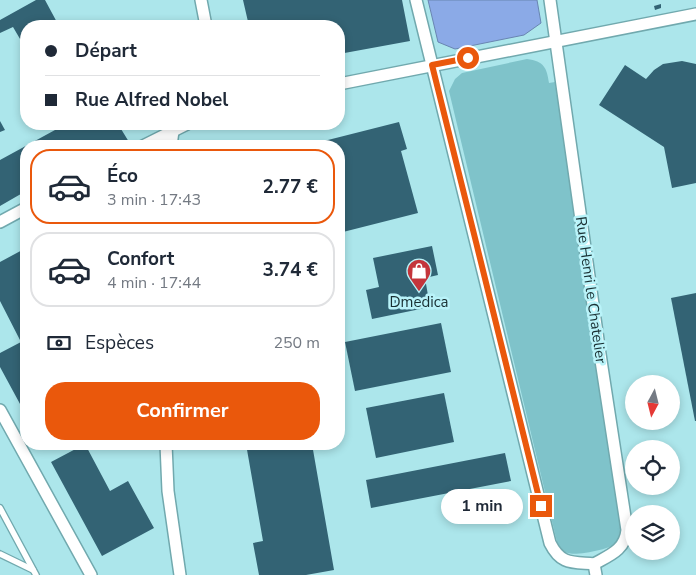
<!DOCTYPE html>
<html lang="fr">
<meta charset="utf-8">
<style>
:root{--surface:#fff;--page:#f6f6f7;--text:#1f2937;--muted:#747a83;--line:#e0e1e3;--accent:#ea580c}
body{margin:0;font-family:"Nunito Sans",sans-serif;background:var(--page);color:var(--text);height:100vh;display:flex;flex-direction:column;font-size:19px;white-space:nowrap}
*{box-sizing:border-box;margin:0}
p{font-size:16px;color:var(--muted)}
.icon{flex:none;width:28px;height:28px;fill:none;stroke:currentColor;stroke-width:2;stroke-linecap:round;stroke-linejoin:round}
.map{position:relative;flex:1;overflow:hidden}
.drawer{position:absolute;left:20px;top:140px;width:325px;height:310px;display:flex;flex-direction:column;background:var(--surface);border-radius:20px;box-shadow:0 2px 8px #0003}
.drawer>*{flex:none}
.hud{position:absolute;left:20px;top:20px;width:325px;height:110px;border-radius:20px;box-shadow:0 2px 8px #0003;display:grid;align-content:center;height:110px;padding:0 25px;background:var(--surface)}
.needle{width:32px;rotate:187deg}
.tools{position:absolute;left:625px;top:375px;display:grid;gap:10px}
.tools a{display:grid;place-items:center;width:55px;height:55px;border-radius:50%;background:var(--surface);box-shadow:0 2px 8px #0003;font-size:25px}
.end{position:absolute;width:22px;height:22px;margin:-11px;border:6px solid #ea580c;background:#fff;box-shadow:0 0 0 2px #fff}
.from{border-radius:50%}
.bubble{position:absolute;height:35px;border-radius:18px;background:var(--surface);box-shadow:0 2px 8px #0003;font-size:16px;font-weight:700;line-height:35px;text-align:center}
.hud b{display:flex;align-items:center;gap:18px;height:48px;font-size:19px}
.hud b+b{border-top:1px solid var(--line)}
.hud i{width:12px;height:12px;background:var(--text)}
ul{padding:9px 0 0;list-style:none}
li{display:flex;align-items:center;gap:15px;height:75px;margin:0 10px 8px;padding:0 15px;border:2px solid var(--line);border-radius:20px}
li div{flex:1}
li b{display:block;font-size:19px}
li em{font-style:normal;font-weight:700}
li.on{border-color:var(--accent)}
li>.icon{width:45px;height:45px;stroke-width:1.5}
.pay{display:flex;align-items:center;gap:12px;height:55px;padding:0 25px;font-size:19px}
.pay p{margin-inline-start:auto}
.primary-button{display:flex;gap:10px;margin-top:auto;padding:10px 25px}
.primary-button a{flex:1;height:58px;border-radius:20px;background:var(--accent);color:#fff;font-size:20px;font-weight:700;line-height:58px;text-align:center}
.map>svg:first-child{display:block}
.green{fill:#7fc3ca}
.water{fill:#8baae7;stroke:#6985b1}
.building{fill:#336374}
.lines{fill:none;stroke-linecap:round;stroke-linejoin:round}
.lane-casing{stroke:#71a9ae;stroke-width:8}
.street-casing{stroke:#71a9ae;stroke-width:14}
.lane{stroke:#fff;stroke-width:5.5}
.street{stroke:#fff;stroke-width:11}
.route{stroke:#ea580c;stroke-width:6}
.labels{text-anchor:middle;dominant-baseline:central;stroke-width:5;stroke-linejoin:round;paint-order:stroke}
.street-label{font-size:15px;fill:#193033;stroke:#b9f3f9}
.poi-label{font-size:15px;fill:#193033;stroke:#b9f3f9}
</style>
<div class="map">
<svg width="696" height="575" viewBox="0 0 696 575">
<rect width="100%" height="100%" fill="#ace6eb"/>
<path class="green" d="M527 59C544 61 547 68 549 83L555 82 621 526C621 531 621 537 618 542 613 549 576 556 568 553 562 551 560 547 557 542L449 91 455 79 462 73Z"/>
<polygon class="water" points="428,0 537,0 541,23 524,35 455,49 438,42"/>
<g class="building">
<polygon points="36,0 45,0 59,26 26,26 26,42 23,44 13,27 0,33 0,20"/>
<polygon points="243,0 402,0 410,41 339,54 339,26 249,26"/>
<polygon points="661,4 661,8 655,10 654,6"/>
<polygon points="682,61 696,64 696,183 672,188 664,147 599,105 625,65 646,79 654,70 663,64"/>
<polygon points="0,121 5,130 0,132"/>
<polygon points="399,122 407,149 401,151 418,213 343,232 339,215 339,146 321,146 320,142"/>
<polygon points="66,124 118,124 129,142 121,146 26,146 26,191 0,206 0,160"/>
<polygon points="432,246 438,275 425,278 430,307 372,319 366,290 379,287 373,258"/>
<polygon points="26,248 26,415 0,367 0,353 21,342 0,301 0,262"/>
<polygon points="696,293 696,421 695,421 671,298"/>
<polygon points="441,323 451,372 355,391 345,342"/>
<polygon points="444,393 454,442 376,458 366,408"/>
<polygon points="85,444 110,491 128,481 154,528 102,556 51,462"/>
<polygon points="246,444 312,444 334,570 306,575 259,575 253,543 263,541"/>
<polygon points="505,453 511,481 371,508 366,480"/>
</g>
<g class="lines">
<defs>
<g id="lane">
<polyline points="0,508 36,575"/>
<polyline points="0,554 33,570"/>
</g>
<g id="street">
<polyline points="201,0 206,26"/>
<path d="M416 0C461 181 506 362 550 543 561 565 572 562 594 564L596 575"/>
<path d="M550 0 600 354 627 530C625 550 610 555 594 564"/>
<polyline points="339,84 696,14"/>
<polyline points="143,146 187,124"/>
<polyline points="171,146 173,131"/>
<polyline points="0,222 26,208"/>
<polyline points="0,410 91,575"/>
<polyline points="166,444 168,491 180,575"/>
</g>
</defs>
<use href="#lane" class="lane-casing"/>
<use href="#street" class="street-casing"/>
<use href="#lane" class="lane"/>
<use href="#street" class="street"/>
</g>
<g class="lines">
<path class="route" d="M468 58 432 65C468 212 506 359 541 506"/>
</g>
<defs>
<symbol id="shop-pin" viewBox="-11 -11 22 30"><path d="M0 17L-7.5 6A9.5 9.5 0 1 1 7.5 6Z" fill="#c4353b" stroke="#b9f3f9"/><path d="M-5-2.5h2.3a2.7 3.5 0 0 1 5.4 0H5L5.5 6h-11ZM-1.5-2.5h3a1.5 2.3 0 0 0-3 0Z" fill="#fff"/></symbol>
</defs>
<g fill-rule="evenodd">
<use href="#shop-pin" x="405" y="257" width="28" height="38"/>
</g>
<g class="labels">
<g class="street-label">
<text transform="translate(591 290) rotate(82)">Rue Henri le Chatelier</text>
</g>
<g class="poi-label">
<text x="419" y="302">Dmedica</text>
</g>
</g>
</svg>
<div class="tools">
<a><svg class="needle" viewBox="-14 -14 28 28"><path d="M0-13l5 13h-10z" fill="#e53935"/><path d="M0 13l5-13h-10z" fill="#747a83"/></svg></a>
<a><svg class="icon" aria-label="locate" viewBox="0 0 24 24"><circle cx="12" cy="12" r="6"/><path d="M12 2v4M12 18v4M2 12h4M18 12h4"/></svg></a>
<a><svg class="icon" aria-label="layers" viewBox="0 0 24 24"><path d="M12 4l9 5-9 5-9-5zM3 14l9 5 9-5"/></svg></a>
</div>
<i class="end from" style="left:468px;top:58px"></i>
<i class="end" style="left:541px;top:506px"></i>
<div class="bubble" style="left:441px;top:489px;width:82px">1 min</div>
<div class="hud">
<b><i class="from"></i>Départ</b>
<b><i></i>Rue Alfred Nobel</b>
</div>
<section class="drawer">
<ul>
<li class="on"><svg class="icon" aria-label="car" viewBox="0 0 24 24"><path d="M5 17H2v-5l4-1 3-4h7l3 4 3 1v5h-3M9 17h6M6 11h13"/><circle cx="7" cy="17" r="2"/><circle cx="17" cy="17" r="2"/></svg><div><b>Éco</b><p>3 min · 17:43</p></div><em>2.77 €</em></li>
<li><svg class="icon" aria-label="car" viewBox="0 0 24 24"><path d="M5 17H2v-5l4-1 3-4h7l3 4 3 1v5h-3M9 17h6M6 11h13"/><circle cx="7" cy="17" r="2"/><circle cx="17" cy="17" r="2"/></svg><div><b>Confort</b><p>4 min · 17:44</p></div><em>3.74 €</em></li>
</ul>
<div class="pay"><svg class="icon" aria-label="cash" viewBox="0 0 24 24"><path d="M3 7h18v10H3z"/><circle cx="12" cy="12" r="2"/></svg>Espèces<p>250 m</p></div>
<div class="primary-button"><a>Confirmer</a></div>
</section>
</div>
